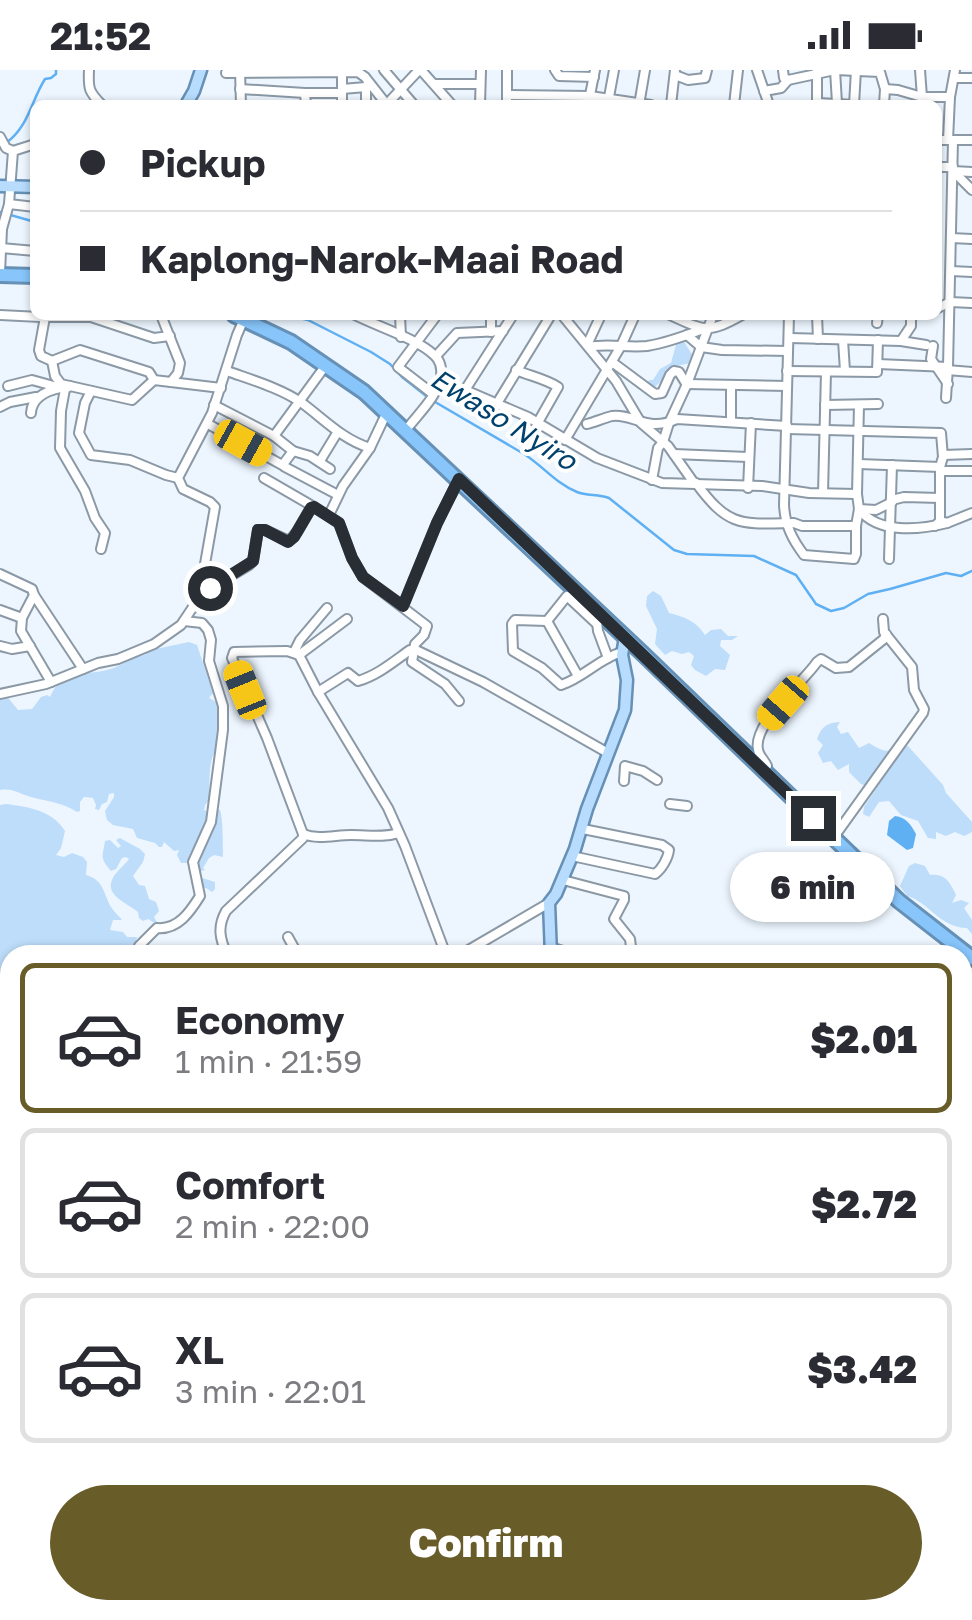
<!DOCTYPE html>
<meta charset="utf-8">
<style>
:root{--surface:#fff;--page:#f7f7f7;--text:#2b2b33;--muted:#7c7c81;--line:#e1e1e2;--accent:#685c28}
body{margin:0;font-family:"Golos Text",sans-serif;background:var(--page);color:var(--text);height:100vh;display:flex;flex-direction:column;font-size:38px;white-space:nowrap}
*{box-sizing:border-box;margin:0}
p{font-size:32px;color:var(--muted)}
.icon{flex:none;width:55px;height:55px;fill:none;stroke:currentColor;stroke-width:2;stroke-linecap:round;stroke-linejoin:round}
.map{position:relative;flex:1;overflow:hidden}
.panel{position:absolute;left:0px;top:875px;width:972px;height:675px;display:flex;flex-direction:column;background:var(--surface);border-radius:30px 30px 0 0;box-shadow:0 2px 8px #0004}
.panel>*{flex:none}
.hud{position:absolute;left:30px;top:30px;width:912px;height:220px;border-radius:15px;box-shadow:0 2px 8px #0004;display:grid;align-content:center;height:220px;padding:0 50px;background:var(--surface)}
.end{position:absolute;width:45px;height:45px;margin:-22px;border:12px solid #282e33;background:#fff;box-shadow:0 0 0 5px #fff}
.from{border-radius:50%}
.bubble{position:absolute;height:70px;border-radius:35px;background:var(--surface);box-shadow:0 2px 8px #0004;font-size:32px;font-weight:800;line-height:70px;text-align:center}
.car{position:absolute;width:30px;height:60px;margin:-30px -15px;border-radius:12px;box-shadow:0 0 8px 2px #0007;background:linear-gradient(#f5c518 24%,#345 0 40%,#f5c518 0 76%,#345 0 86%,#f5c518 0)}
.hud b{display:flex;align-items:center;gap:35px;height:95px;font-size:38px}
.hud b+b{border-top:2px solid var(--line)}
.hud i{width:25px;height:25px;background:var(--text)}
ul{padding:18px 0 0;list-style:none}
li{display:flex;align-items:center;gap:30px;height:150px;margin:0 20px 15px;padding:0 30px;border:5px solid var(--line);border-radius:15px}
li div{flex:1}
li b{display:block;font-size:38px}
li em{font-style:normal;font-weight:800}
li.active{border-color:var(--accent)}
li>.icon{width:90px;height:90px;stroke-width:1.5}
.primary-button{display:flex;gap:20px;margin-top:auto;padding:20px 50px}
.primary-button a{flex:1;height:115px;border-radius:60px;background:var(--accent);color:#fff;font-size:40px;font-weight:800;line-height:115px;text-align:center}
.status{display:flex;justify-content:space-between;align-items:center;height:70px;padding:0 50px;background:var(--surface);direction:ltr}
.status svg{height:28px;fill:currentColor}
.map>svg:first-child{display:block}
.green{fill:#bdddfa}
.water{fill:#5fb0f3}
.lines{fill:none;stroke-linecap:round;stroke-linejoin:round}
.stream{stroke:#5fb0f3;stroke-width:2.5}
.minor-casing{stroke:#8b99a6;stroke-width:12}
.major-casing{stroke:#6690b5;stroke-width:15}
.highway-casing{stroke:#6690b5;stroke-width:18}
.minor{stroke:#fff;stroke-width:8}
.major{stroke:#b7dcfd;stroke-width:10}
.highway{stroke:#87c5fb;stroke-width:12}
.route{stroke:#282e33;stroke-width:12}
.labels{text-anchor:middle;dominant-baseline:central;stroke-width:8;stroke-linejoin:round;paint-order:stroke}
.water-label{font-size:28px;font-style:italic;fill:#00426d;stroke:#fff}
</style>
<div class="status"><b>21:52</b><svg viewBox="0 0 49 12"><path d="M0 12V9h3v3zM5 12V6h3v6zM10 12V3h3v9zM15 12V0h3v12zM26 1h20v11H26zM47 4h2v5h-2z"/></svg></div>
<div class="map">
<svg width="972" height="1550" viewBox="0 0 972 1550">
<rect width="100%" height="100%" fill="#edf6ff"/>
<g class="green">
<polygon points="683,270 693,286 691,293 676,296 653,319 647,312 650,310 653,310 660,299 671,293 677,271"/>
<path d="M653 521 661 526 669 543C685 547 696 551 705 565L711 560 721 559 728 566H738L732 570H721L720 576 730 585 725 600 715 599 706 606 695 600 691 595 694 586 689 582 682 584 672 581 665 585 655 574 657 559 646 536 647 526Z"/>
<path d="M189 572 197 575 213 623 209 628 220 634 219 674C208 688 209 711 210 729L205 735 204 740 208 742 212 740H220C223 748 223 778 223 787L214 785 209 788 203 798 205 800 201 801 199 807 215 812V819L212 822 206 818 200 819 192 811 193 804 188 793H181L177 785 179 780 174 781 164 772 162 777H159L155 773 137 768 133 759 113 755 107 750 105 741 114 727V723L109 724 107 732 102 734 99 740 95 739 96 735 93 728 84 727 80 732V741L77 742C62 732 49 732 31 727 19 724 14 718 0 720V626L5 624 18 640 32 639 41 627 47 625 50 627C62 599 83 606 107 600 122 597 130 586 145 585L146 581Z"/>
<path d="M840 652 837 657 841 664 848 662 859 678 869 673C894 689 887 675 908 676L943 715 946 723 972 752V762L964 766 955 762 946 766 936 762V769L928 768 918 751 901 745 889 731 879 732 869 747 863 744 864 737 892 695 887 697 872 718 861 714 849 702V694L838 700 831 691 823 693 818 683 823 675 817 669C822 656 827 653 840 652Z"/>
<path d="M6 734C28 737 52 740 65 761L61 778 56 785 64 787 72 783 83 787 87 792 86 805C104 810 103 823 111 837 114 842 119 846 122 850H113L110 860 123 862 127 867H137L134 878 125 879 128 884 138 883 139 885H10V991L5 1000 0 1001V735Z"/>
<path d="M120 768 140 779 145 784 143 792 133 806 139 815 145 816 149 829 156 832 159 841 154 847 159 856 148 849 143 851 139 848 138 842C129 834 105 826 112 810 114 803 124 796 129 789L126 787 122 788 116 799 111 801C99 787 103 786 105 771L110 770 118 778 121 776 116 770Z"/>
<path d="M915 793 925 796 930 805C945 803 950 812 956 825L952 833 961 830 969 833 964 838 972 850V864L967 858C940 858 929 832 907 826L900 816 909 796Z"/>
<polygon points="390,1540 441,1540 442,1550 391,1550"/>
</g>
<path class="water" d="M895 746C906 747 911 755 916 764L913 778 907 780 887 765 889 751Z"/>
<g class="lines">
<g class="stream">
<path d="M6 73C29 56 31 31 45 9L51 8 56 4V0"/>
<polyline points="0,142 35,152"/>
<path d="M287 245 308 250 371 282 390 294 402 307 430 329 524 384C543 396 555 413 577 422 587 426 598 424 609 428L674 480 687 484 754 486 796 505 816 534 831 541 844 538 868 524 890 519 946 503 961 506 972 501"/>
</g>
<defs>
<g id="minor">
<path d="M89 0C88 19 89 22 102 35"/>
<polyline points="240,0 241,35"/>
<polyline points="342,0 342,35"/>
<polyline points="384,0 414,35"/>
<polyline points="421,0 452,35"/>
<polyline points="507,0 507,35"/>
<polyline points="555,0 559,6 594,7"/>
<polyline points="757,0 769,35"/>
<polyline points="783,0 784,8 788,10 835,0 880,2 885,19 884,35"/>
<polyline points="817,0 817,35"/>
<polyline points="835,0 837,33"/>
<polyline points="920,0 922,27"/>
<polyline points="226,3 358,2 365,7 387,35"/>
<polyline points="675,5 688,10 705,8 707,0"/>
<polyline points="954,8 972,8"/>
<polyline points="435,14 480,14"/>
<polyline points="240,19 305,23"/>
<polyline points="342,19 366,17 368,13"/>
<polyline points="885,19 898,20 922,27 950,27"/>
<polyline points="764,21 781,18 788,10"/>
<polyline points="507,25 590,26 651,35"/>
<polyline points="609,27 614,0"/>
<polyline points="818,33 854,35"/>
<polyline points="387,34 419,0"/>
<polyline points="306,35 305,23 341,23"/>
<polyline points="366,35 366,17"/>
<polyline points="480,35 481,0"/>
<polyline points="588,35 595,0"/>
<polyline points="639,35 645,0"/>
<polyline points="671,35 675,0"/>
<polyline points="734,35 738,0"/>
<polyline points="854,35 856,0"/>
<polyline points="0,67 6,78 13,81"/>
<polyline points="938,70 972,70"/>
<polyline points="948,70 950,27 955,0"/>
<polyline points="938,97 953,97"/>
<polyline points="953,101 972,120"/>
<polyline points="953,101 972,102"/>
<polyline points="9,134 35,137"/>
<polyline points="951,168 972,169"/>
<polyline points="1,178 35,181"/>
<polyline points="951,201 972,202"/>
<polyline points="0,203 2,159 9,134 13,81 35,74"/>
<polyline points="938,238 950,232 972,233"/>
<polyline points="0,245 40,247"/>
<polyline points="161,245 180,293 178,303 171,312"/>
<path d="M355 245C376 256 418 269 434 285 440 290 442 298 441 307 437 327 418 344 406 360"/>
<polyline points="400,245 401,267"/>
<polyline points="491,245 491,262"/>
<polyline points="562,245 616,311 641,353 668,376 694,413"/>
<path d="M670 245C705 261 708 264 742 245"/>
<path d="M789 245 784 435C785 455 792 469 804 485L854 489 856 484V456"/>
<polyline points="817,245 818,269"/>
<polyline points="43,247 91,247 154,268 170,266"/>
<polyline points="45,247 39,280 41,286 52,291 55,306 61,314 132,330 154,310"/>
<polyline points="877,253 878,245"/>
<polyline points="687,265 701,277 722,280 788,281"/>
<polyline points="790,268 901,271 911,256 911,245"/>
<polyline points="843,270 845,301"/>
<polyline points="901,271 926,275"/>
<polyline points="587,275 601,245"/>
<polyline points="933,276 931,289 948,314"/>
<path d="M589 277C608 273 627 278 647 276 666 273 685 266 703 259"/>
<polyline points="436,286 457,263 503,261"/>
<polyline points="52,291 80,280 149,302 154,310 221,318"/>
<polyline points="612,292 655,324 662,323 670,305 674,301 679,302 687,315"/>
<polyline points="878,294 948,297 953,70"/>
<path d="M516 300C530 306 546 309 558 317L537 354"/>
<polyline points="947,300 972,302"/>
<path d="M227 301C252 310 280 318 302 333 325 350 342 369 370 378"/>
<polyline points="787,301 877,302 878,270"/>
<polyline points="687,314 787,316"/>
<polyline points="438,315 451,320 465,320 513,245"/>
<polyline points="8,316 32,310 61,318"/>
<polyline points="70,316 65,319 61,341 60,378 85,421 95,448 105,463 101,479"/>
<polyline points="465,320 528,347 597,388 662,413 762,416 809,423 857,424"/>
<polyline points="91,321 85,333 79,363 91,385 130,390 166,405 178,408"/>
<polyline points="433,324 398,297 437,245"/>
<polyline points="946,328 948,297"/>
<polyline points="214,335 274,366 326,295"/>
<polyline points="496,335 551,245"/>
<polyline points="825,335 878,334"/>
<polyline points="0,337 10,332 36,327"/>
<path d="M31 343C32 327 46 321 60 318"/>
<polyline points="731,352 731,315"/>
<polyline points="208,354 284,396"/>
<path d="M587 354C595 352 604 348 612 346 633 343 647 363 677 349L787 356"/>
<polyline points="787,359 941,363 943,387 940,397 940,451 935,456"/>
<polyline points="274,366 293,381 284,393 285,397 338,425"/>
<polyline points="565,370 621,276 635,245"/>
<polyline points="293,381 310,386 330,399"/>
<polyline points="674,384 748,387"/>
<polyline points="943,385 972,384"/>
<polyline points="320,391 337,363"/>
<polyline points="859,394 940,397"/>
<polyline points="941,401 972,401"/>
<polyline points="264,408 314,437"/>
<polyline points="652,410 658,378 663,372 669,353 687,314 713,245"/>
<path d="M696 413C729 458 741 454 794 453L802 456H856L859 439 857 424 859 335"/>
<polyline points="748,418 751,353"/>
<polyline points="823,423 826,302"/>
<polyline points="892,430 904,427 940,428"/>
<path d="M859 439C878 464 919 460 947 453"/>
<polyline points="859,439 876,440 892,432"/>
<polyline points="329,445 343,416 370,378 387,342"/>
<polyline points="944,452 947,453 972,443"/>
<polyline points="889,489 892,395"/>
<polyline points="0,504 32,519 34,525 83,599"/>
<polyline points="200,524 249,495 253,491 258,460 265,460 289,471 297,462 311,438 314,437 339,453 352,488 363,507 427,556 424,565 415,574 412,592 445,614 459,631"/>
<polyline points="34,525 22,548 21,561 51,612"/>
<polyline points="403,536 437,453 459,409"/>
<polyline points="0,540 22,548"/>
<path d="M547 551 515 550 512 554 513 581 542 598 561 615C583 608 600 588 622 582"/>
<polyline points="547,551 567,526 597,554"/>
<polyline points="547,551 578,606"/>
<polyline points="597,552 598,561 608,588"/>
<polyline points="0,576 12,579 30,576"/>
<polyline points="294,582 300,570 327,538"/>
<polyline points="299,585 347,549"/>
<path d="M318 622 348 603 358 611C378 605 393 592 410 580H416L483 612 608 683"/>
<polyline points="0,624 46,614 98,593 118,589 154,574 181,555 199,528 215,437 210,432 183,419 178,408 212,343 237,265 244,249"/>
<path d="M763 699 767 696C765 691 761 688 759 683 748 657 803 613 817 592L821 589 836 598 849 597 884 569 886 564"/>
<polyline points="624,711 625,696 643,701 657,710"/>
<polyline points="670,734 687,736"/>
<polyline points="303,764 267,668 232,588 234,582 287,581 299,585 318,622 388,738 405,776 446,885"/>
<polyline points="834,767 923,643 924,639 914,620 912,597 884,562 883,549"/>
<path d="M572 786 655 804C662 799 668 788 669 780L662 775 583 759"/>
<polyline points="563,810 624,826 624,830 614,849 630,869 632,885"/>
<polyline points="288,867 298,885"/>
<polyline points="550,877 576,885"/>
<path d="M144 885 139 876 157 858C178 860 190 842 200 826L193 792 211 752 223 660V636L209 591 211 570 208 560 202 553 184 551"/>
<path d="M227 885C220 869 217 857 226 841L303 768V764C318 770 335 765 351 765 368 765 383 768 399 763"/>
<polyline points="460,885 549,833"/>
<polyline points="962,922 972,902"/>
<polyline points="0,1005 10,1003"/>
<polyline points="962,1347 972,1353"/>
<polyline points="353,1550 354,1540"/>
</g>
<g id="major">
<polyline points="186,35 194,21 201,0"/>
<polyline points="0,116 35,117"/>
<polyline points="551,885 549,833 556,824 575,779 587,739 625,640 627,610 622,585 625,567"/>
<polyline points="584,1540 585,1550"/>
</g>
<g id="highway">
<polyline points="0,205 35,206"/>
<polyline points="234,245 291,272 364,322 642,583 899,831 972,888"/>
</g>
</defs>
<use href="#minor" class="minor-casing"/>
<use href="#major" class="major-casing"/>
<use href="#highway" class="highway-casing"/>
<use href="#minor" class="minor"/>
<use href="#major" class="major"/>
<use href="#highway" class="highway"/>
</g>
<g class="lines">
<polyline class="route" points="210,518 253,491 258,460 265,460 288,472 294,467 311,438 314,437 339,453 352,488 363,507 403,536 437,453 459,409 813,748"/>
</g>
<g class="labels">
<g class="water-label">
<text transform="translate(504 349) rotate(32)">Ewaso Nyiro</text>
</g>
</g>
</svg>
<i class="end from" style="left:210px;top:518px"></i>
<i class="end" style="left:813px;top:748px"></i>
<div class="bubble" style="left:730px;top:782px;width:165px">6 min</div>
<i class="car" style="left:243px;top:373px;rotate:119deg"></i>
<i class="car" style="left:245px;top:620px;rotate:338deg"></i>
<i class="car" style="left:783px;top:633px;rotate:221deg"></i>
<div class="hud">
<b><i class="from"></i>Pickup</b>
<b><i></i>Kaplong-Narok-Maai Road</b>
</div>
<section class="panel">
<ul>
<li class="active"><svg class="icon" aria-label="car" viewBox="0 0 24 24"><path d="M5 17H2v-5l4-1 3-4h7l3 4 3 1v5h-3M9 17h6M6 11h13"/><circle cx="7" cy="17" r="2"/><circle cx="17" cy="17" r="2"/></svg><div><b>Economy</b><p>1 min · 21:59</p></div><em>$2.01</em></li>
<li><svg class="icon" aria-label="car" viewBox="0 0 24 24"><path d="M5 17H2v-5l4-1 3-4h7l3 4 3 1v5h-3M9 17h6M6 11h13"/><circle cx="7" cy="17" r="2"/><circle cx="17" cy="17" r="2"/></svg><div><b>Comfort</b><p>2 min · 22:00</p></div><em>$2.72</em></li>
<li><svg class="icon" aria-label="car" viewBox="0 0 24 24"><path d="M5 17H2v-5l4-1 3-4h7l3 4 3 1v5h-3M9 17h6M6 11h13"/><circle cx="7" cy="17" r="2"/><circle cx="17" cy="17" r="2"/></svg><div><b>XL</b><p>3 min · 22:01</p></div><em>$3.42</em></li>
</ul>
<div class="primary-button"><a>Confirm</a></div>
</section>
</div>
